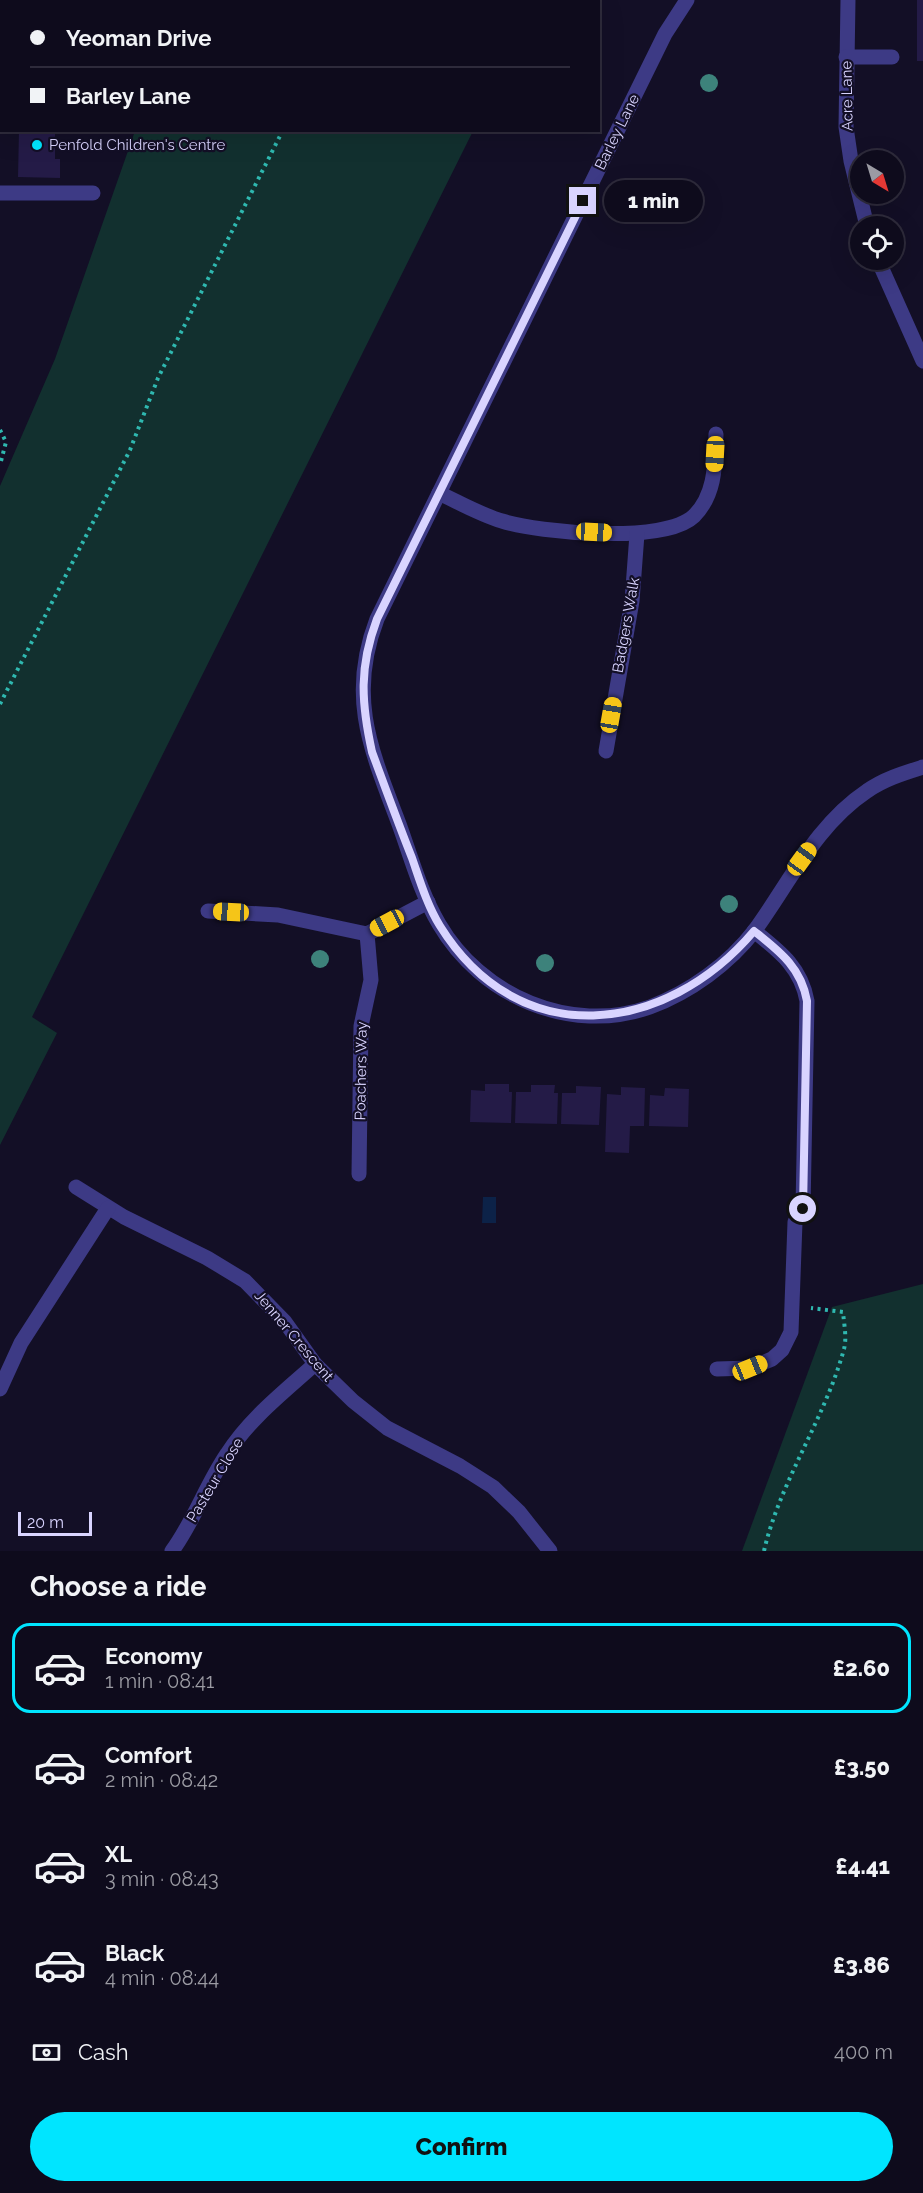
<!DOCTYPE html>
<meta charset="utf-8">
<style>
:root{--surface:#0e0b1c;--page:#1c1929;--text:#f1f3f6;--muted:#9b9ba3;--line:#2e2b3b;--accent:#00e5ff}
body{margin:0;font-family:Raleway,sans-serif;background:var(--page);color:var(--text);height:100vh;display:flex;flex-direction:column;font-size:22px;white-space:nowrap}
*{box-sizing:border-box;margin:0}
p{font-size:20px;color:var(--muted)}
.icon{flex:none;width:33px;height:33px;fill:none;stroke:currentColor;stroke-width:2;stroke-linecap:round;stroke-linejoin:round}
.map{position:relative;height:1551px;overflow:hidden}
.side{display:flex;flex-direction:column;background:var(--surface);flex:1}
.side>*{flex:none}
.banner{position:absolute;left:0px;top:0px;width:600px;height:132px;box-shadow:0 6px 24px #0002,0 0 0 2px var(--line);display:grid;align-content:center;height:132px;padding:0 30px;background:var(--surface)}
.needle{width:39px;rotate:142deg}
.fabs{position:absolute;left:850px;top:150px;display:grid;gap:12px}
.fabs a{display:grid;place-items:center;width:54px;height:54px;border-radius:50%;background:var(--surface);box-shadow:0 6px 24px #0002,0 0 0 2px var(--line);font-size:30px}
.scale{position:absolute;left:18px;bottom:15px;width:74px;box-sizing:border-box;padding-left:6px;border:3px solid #d9d4ff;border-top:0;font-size:16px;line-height:21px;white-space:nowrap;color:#d9d4ff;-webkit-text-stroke:4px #130f26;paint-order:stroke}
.end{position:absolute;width:27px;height:27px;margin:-14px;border:8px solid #d9d4ff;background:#111;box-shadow:0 0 0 3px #111}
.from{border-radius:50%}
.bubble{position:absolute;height:42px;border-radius:21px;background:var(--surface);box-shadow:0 6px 24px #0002,0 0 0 2px var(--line);font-size:20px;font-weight:800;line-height:42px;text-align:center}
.car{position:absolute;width:18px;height:36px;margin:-18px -9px;border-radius:8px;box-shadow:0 0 4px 2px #0007;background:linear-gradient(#f5c518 24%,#345 0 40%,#f5c518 0 76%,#345 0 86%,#f5c518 0)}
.banner b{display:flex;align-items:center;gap:21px;height:57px;font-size:22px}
.banner b+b{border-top:2px solid var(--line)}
.banner i{width:15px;height:15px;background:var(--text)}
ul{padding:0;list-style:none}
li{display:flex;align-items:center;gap:18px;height:90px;margin:0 12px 9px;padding:0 18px;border:3px solid transparent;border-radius:18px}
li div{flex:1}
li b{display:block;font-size:22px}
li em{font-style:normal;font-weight:800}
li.current{border-color:var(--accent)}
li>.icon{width:54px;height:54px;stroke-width:1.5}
h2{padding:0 30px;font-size:27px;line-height:72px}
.pay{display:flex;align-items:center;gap:15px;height:66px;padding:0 30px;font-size:22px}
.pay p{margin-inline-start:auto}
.primary-button{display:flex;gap:12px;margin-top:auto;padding:12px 30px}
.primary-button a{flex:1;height:69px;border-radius:36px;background:var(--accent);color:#111;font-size:24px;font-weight:800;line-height:69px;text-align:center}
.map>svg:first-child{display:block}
.green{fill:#12302f}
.water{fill:#0c2248}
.building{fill:#241b47}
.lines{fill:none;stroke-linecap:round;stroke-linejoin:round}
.path{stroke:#2fb8b0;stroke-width:4;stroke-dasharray:3 4.5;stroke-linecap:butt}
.minor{stroke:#3d3a85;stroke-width:15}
.tree{fill:#3d827b}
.route{stroke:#d9d4ff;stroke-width:8}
.poi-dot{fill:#00e5ff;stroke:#130f26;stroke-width:2}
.labels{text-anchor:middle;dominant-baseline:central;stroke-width:4.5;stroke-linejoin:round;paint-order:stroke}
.street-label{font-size:15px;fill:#d9d4ff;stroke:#130f26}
.poi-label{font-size:15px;fill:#d9d4ff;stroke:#130f26;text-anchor:start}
</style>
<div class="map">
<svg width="923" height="1551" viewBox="0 0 923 1551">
<rect width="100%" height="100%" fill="#130f26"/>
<g class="green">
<polygon points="304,0 538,0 304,1"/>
<polygon points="135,131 473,131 32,1017 57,1033 0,1145 0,486 55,359"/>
<polygon points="923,1284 923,1551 742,1551 832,1307"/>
</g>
<polygon class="water" points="483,1197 496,1197 496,1223 482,1223"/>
<g class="building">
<rect x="917" y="0" width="6" height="61"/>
<polygon points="19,130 55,130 55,159 60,159 60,178 18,177"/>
<polygon points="485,1084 509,1084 509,1092 512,1092 511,1123 470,1122 471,1090 485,1091"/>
<polygon points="531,1085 555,1085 554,1093 558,1093 557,1124 515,1123 516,1092 531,1092"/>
<polygon points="576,1086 601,1087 599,1125 561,1124 562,1093 576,1093"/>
<polygon points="621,1087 645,1088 644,1126 630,1126 629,1153 605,1152 607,1094 621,1095"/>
<polygon points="665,1088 689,1089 688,1127 649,1126 650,1095 664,1096"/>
</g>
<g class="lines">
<g class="path">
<polyline points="346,2 347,0"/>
<polyline points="0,430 6,442 0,465"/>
<polyline points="0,704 130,450 158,378 283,130"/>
<path d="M764 1551C780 1481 825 1419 844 1349 847 1338 844 1324 843 1312L811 1308"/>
</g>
<g class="minor">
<path d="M687 0 665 34 377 619C347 697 371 750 399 824 411 857 421 894 439 924 481 996 570 1035 650 1007 690 992 729 964 755 930 790 882 816 825 867 791 884 779 904 773 923 767"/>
<polyline points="848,0 846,127 851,161 867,226"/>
<polyline points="846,57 892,57"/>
<polyline points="0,89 2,89"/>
<polyline points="0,193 93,193"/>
<polyline points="878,260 923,361"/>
<path d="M439 493C460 503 481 515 502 521 540 533 665 544 694 516 716 494 715 463 716 434"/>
<polyline points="606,751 632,601 637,534"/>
<polyline points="208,911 278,915 367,934 428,902"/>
<polyline points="359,1174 361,1026 371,980 367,934"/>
<polyline points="76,1187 124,1217 207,1258 245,1281 285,1322 315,1364 353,1401 387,1428 460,1466 493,1487 519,1512 550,1551"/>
<path d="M717 1369 750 1368 772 1359 782 1350 791 1332 795 1222 803 1208 807 1001C801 967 779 951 754 931"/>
<polyline points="0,1389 21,1343 108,1208"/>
<path d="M172 1551C194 1521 206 1485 227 1454 250 1418 284 1392 315 1364"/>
</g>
</g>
<g class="tree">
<circle cx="709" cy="83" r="9"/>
<circle cx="729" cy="904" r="9"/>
<circle cx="320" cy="959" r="9"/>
<circle cx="545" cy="963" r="9"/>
</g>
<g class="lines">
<path class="route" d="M583 201 377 619C359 667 361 702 372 752 385 787 398 823 412 858 420 881 427 905 440 926 519 1053 665 1036 754 931 779 951 801 967 807 1001L803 1209"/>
</g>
<circle class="poi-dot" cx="37" cy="145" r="6"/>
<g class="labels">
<g class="street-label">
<text transform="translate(847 96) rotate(-91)">Acre Lane</text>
<text transform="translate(617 132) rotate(-64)">Barley Lane</text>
<text transform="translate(626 625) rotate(-80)">Badgers Walk</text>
<text transform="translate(361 1071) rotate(-89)">Poachers Way</text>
<text transform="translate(294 1336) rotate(50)">Jenner Crescent</text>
<text transform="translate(215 1480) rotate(-59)">Pasteur Close</text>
</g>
<g class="poi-label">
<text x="49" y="145">Penfold Children's Centre</text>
</g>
</g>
</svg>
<div class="fabs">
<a><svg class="needle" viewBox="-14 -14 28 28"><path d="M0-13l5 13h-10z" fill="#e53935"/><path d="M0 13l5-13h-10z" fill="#9b9ba3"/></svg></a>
<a><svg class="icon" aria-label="locate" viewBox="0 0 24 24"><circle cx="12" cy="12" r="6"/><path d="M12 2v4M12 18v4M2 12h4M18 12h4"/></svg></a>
</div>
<div class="scale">20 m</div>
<i class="end from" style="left:803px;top:1209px"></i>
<i class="end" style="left:583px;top:201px"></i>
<div class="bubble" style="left:604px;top:180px;width:99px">1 min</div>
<i class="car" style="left:715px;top:454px;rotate:183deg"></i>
<i class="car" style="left:594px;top:532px;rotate:93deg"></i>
<i class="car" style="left:611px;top:715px;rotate:10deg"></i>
<i class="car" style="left:802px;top:859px;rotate:36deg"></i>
<i class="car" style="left:231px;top:912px;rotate:273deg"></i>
<i class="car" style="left:387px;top:923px;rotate:242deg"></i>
<i class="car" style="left:750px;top:1368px;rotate:68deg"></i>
<div class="banner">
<b><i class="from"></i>Yeoman Drive</b>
<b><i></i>Barley Lane</b>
</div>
</div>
<section class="side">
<h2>Choose a ride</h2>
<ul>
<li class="current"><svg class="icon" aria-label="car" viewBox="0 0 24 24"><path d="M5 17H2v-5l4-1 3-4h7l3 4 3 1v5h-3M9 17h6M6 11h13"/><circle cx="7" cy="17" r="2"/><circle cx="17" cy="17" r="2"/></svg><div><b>Economy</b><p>1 min · 08:41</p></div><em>£2.60</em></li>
<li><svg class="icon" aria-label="car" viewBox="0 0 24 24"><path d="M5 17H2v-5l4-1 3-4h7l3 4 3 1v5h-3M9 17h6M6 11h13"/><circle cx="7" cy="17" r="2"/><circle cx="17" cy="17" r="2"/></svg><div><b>Comfort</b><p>2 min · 08:42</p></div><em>£3.50</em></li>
<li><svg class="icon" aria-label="car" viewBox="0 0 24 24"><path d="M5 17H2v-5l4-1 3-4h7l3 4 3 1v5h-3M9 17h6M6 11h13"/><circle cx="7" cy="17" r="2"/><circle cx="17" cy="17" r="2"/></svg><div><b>XL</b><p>3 min · 08:43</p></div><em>£4.41</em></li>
<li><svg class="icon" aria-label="car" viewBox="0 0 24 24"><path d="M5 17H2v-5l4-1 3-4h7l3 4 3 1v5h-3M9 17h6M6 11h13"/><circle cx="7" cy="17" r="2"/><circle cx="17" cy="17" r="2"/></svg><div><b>Black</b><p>4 min · 08:44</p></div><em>£3.86</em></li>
</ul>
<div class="pay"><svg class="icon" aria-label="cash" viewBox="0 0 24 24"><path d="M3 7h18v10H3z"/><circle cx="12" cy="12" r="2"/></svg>Cash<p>400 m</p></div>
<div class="primary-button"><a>Confirm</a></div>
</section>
